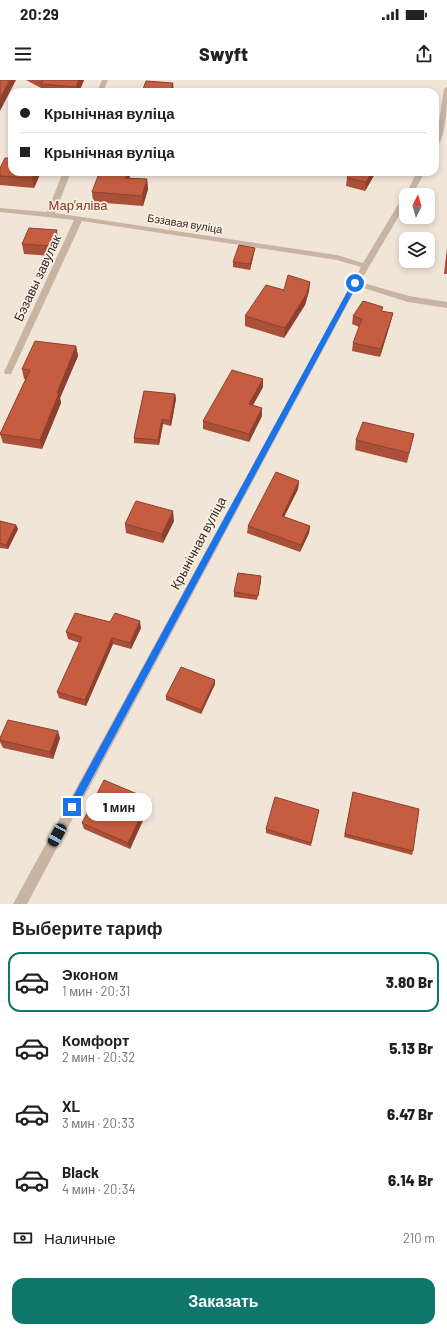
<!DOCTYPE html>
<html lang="ru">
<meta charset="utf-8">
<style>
:root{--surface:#fff;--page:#f2f2f2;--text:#202124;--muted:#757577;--line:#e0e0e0;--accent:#0f766e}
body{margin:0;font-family:Barlow,sans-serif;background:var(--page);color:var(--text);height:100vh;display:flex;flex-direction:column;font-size:15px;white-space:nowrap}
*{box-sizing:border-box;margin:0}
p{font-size:13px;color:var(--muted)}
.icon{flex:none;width:22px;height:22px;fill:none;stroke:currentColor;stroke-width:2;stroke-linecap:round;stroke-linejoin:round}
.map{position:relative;height:824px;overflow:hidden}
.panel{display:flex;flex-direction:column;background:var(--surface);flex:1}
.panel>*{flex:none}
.guide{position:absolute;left:8px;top:8px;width:431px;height:88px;border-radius:12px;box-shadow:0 2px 6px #0003;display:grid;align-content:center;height:88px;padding:0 12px;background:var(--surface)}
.needle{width:26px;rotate:5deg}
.tools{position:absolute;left:399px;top:108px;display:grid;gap:8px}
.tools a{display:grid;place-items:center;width:36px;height:36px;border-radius:8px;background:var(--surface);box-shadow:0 2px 6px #0003;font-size:20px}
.end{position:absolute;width:18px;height:18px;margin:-9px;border:5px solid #1a73e8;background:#fff;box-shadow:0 0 0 2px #fff}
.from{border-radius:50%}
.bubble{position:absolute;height:28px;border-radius:12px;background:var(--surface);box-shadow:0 2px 6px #0003;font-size:13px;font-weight:800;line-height:28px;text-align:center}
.car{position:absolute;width:12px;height:24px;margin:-12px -6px;border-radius:5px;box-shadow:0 0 3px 1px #0007;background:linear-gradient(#222 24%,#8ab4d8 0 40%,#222 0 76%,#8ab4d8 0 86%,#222 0)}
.guide b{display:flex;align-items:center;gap:14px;height:38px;font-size:15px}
.guide b+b{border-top:1px solid var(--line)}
.guide i{width:10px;height:10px;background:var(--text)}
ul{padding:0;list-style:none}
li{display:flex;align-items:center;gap:12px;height:60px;margin:0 8px 6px;padding:0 4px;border:2px solid transparent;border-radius:12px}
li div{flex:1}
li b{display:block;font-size:15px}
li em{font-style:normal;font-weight:800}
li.on{border-color:var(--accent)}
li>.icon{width:36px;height:36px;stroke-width:1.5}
h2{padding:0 12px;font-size:18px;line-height:48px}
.pay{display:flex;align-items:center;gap:10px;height:44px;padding:0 12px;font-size:15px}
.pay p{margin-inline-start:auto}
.action{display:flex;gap:8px;margin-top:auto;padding:8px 12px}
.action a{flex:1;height:46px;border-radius:12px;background:var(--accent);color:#fff;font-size:16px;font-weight:800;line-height:46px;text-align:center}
.status{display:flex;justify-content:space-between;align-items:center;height:28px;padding:0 20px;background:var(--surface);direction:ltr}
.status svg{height:11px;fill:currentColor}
header{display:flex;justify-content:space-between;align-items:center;height:52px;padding:0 12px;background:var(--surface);font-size:18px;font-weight:800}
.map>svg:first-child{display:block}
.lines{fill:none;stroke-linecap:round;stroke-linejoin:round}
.street{fill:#c9b4a4;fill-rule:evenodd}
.wall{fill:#aa5038}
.shaded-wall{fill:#8b412e}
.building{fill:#c65d41;stroke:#8b412e}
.route{fill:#1a73e8}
.labels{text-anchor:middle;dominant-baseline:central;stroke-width:3.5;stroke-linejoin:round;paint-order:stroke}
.far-street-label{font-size:11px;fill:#342a26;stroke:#f9efe4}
.far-quarter-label{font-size:13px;fill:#84341f;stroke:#f9efe4}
.street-label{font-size:13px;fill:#342a26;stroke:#f9efe4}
</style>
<div class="status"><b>20:29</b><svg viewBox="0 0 49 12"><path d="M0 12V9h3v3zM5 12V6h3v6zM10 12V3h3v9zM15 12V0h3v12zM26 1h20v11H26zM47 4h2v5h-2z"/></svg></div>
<header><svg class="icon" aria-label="menu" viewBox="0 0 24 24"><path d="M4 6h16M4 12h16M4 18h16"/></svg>Swyft<svg class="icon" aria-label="share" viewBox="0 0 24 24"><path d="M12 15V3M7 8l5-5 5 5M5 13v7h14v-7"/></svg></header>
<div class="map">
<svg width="447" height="824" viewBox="0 0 447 824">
<rect width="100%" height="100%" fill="#f1e5d8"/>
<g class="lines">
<g class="street">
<polygon points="102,0 108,0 103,12 97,12"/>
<path d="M447 7C447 27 447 51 437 68L435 69 444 9Z"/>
<polygon points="63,92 71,92 55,133 337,175 363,183 402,118 405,116 417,92 425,92 412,115 406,115 406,124 360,202 409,216 447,222 447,228 408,222 357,206 27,824 13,824 361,187 337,180 82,141 12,292 11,294 5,294 4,292 74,140 0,132 0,128 47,132"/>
</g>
</g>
<g class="wall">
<polygon points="26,0 84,0 79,12 42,12 41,8"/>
<polygon points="0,88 41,92 34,108 0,105"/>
<polygon points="102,92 132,92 129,98 147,99 148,109 143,126 93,122 92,112"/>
<polygon points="350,92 376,92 365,111 346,106 347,98"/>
<polygon points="58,160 52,176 24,174 22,164"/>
<polygon points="255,168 254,173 250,190 233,187 233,182"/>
<polygon points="447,168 447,194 444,194"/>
<polygon points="310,202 309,211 305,225 284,258 245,246 245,236 284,210"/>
<polygon points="383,227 382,231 393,233 391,241 380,277 352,271 353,263 359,247 352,244 353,236"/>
<polygon points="76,266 78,276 60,318 61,323 42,369 3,363 0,354 26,299 24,299 22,289"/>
<polygon points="263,307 253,325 262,336 249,362 203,349 203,341"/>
<polygon points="175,314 176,319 171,346 163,344 159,365 134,363 134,358"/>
<polygon points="414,354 407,383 355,370 356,360"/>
<polygon points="299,401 298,409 284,437 310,446 309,453 300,472 247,453 248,446"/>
<polygon points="0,441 16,445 18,449 8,469 0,468"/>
<polygon points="174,441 163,463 126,453 125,444"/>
<polygon points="261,501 257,520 234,517 234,512"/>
<polygon points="110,542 141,548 131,569 113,564 86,626 59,618 57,612 80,563 68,559 66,552"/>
<polygon points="215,600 215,604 201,634 166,620 166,616"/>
<polygon points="0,658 60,658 53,679 3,668 0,662"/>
<polygon points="353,712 413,771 412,775 344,757"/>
<polygon points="149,719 150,725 130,769 84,749 82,743"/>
<polygon points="319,730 311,766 266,753 266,749"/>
</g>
<g class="shaded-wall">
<polygon points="10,0 16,0 0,31 0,18"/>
<polygon points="79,0 84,0 79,12 77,12 76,7"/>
<polygon points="173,3 174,12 170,12"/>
<polygon points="35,92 41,92 34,108 32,98"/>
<polygon points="127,92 132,92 125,107 125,98"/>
<polygon points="372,92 376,92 365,111 366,102"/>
<polygon points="147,99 148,109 143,126 142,116"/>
<polygon points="57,150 58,160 52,176 50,166"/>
<polygon points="255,168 254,173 250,190 250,184"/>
<polygon points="310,202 309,211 305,225 284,258 285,248"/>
<polygon points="393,233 391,241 380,277 381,269"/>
<polygon points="76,266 78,276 60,318 61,323 42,369 40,360 57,313"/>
<polygon points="263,299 263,307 249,332 249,324"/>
<polygon points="175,314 176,319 171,346 170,341"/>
<polygon points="262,328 262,336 249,362 249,354"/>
<polygon points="162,339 163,344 159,365 158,360"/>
<polygon points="299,401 298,409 281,443 282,436"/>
<polygon points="173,431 174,441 163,463 162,454"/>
<polygon points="16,445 18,449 8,469 6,465"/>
<polygon points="310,446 309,453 300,472 301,465"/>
<polygon points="261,496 261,501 257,520 258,516"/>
<polygon points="140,541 141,548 131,569 130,563"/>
<polygon points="112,558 113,564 86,626 85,620"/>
<polygon points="215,600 215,604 201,634 201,630"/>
<polygon points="58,651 60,658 53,679 50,672"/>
<polygon points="149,719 150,725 130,769 128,763"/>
</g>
<g class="building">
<polygon points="0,0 10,0 0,18"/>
<polygon points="43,0 79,0 76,7 41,4"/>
<polygon points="146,1 173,3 170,12 142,12"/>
<polygon points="5,78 12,78 12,92 35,92 32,98 0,96 0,88"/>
<polygon points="102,92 127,92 125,98 147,99 142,116 92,112 98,96 100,96"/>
<polygon points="350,92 372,92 366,102 347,98"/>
<polygon points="29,148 57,150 50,166 22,164"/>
<polygon points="239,165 255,168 250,184 233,182"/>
<polygon points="447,175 447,184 446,184"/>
<polygon points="288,195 310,202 306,215 285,248 245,236 266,205 284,210"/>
<polygon points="363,221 383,227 381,231 393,233 381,269 353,263 362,239 353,236"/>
<polygon points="35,261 76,266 57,313 59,313 40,360 0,354 30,290 22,289"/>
<polygon points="232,290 263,299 249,324 262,328 249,354 203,341"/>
<polygon points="144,311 175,314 170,341 162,339 158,360 134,358"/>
<polygon points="363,342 414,354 409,373 356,360"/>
<polygon points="276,392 299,401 282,436 310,446 301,465 248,446"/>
<polygon points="136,421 173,431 162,454 125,444"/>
<polygon points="0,441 16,445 6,465 0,463"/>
<polygon points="238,493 261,496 258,516 234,512"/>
<polygon points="75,533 110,542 115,533 140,541 130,563 112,558 85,620 57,612 82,557 66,552"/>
<polygon points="181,587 215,600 201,630 166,616"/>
<polygon points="8,640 58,651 50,672 0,660 0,658"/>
<polygon points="104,700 149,719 128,763 82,743"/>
<polygon points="353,712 419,729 413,771 345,754"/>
<polygon points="275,717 319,730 311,763 266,749"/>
</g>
<polygon class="route" points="353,201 358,203 75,730 72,731 69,730 68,727 69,724"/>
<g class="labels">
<g class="far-street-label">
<text transform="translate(185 143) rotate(9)">Бэзавая вуліца</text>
</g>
<g class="far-quarter-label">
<text x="78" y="125">Марʼяліва</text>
</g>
<g class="street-label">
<text transform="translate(37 198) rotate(-65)">Бэзавы завулак</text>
<text transform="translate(198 463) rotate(-62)">Крынічная вуліца</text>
</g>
</g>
</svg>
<div class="tools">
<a><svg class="needle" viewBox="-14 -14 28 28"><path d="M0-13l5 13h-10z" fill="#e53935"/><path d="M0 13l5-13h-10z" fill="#757577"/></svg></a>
<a><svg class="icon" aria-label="layers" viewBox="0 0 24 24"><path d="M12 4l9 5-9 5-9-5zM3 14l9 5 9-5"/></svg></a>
</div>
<i class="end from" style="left:355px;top:203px"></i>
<i class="end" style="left:72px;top:727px"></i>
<div class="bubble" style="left:86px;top:713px;width:66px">1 мин</div>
<i class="car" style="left:57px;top:755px;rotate:209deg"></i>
<div class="guide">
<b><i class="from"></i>Крынічная вуліца</b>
<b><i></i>Крынічная вуліца</b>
</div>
</div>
<section class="panel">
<h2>Выберите тариф</h2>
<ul>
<li class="on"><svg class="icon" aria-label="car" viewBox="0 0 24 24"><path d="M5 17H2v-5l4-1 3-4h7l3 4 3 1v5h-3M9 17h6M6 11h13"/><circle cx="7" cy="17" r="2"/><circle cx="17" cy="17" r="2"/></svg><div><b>Эконом</b><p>1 мин · 20:31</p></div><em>3.80 Br</em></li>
<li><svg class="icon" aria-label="car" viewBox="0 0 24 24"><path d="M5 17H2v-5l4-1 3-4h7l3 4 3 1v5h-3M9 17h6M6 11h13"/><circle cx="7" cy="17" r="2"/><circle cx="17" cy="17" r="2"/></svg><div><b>Комфорт</b><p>2 мин · 20:32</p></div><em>5.13 Br</em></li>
<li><svg class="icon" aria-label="car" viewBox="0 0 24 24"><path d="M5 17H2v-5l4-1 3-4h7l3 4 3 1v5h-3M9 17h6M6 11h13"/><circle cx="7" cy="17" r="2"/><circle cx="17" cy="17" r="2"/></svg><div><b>XL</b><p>3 мин · 20:33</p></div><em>6.47 Br</em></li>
<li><svg class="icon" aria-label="car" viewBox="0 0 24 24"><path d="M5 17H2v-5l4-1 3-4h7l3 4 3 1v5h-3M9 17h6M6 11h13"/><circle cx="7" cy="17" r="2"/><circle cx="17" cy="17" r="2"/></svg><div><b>Black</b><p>4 мин · 20:34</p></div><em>6.14 Br</em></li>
</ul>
<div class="pay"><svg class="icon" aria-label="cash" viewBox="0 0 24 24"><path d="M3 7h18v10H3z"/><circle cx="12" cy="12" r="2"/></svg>Наличные<p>210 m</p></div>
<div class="action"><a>Заказать</a></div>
</section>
